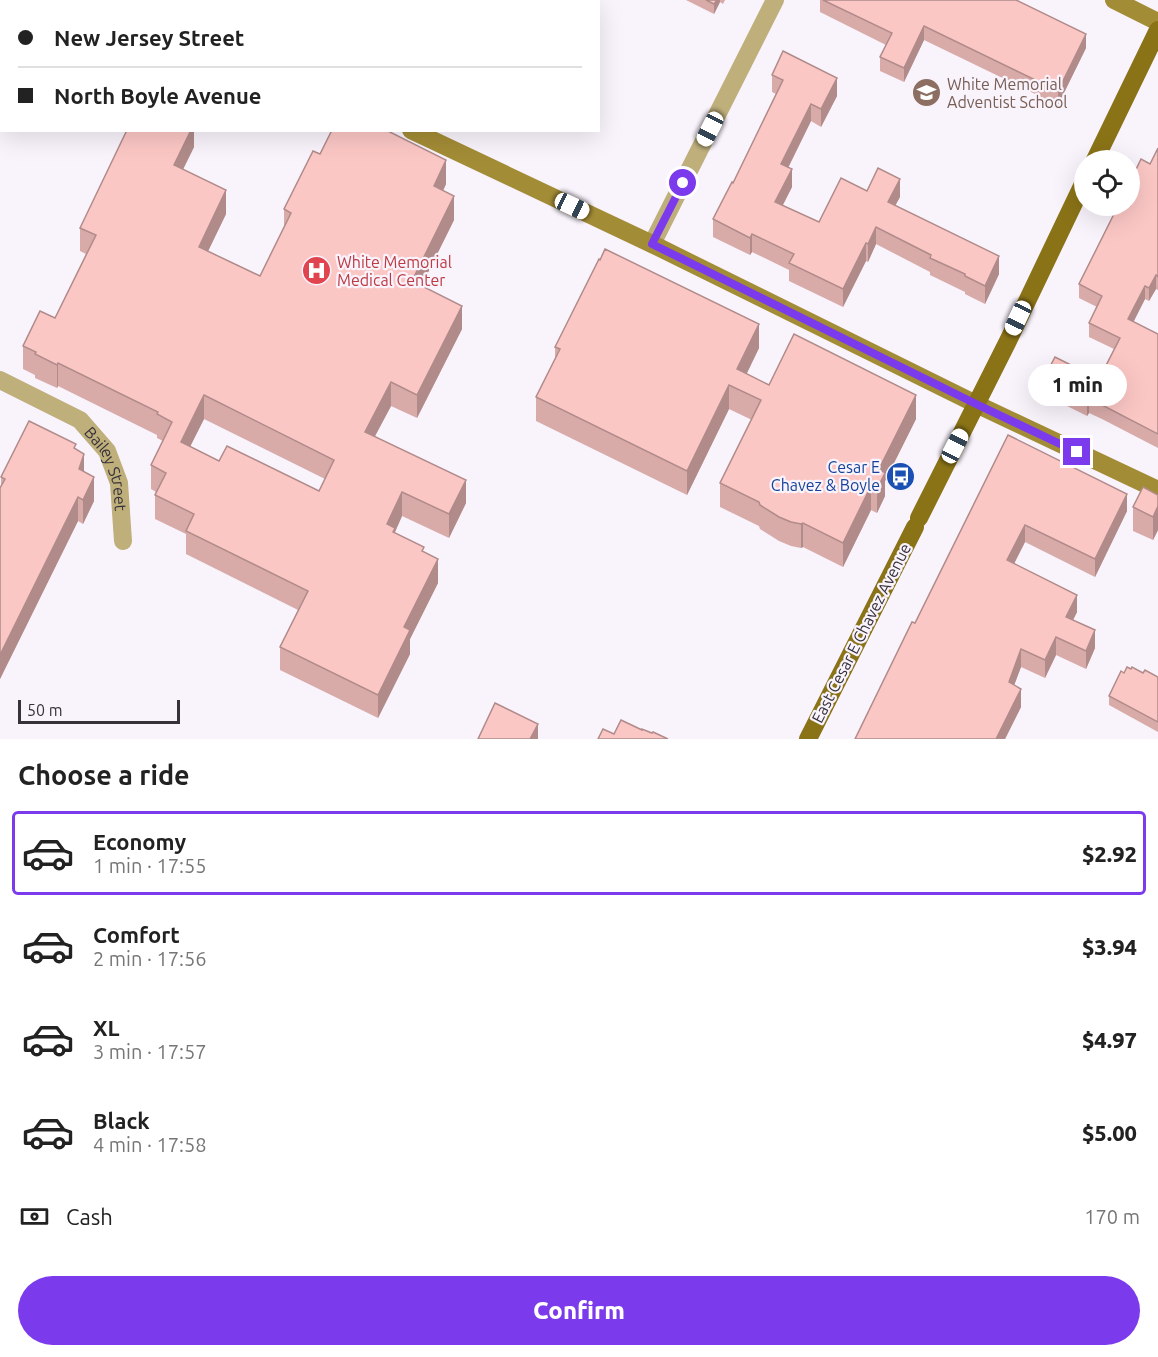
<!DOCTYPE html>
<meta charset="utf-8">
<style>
:root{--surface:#fff;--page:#f2f2f2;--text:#222;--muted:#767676;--line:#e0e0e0;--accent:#7c3aed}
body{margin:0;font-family:Ubuntu,sans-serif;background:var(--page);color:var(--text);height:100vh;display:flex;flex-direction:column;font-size:22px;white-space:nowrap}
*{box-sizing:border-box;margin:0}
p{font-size:20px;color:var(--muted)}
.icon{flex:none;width:33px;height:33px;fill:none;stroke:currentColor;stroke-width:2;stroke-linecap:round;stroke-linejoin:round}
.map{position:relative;height:739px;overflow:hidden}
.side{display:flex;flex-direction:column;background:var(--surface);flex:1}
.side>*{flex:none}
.top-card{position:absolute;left:0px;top:0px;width:600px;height:132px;box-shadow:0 6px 24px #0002;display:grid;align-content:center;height:132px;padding:0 18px;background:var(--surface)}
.fabs{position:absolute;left:1074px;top:150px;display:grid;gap:12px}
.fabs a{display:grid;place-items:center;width:66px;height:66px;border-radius:50%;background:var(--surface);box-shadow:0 6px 24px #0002;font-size:30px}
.scale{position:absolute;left:18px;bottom:15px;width:162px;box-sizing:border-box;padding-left:6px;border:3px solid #37313a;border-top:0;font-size:16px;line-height:21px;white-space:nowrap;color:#37313a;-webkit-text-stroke:4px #f9f3fc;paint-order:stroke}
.end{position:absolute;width:27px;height:27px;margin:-14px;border:8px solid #7c3aed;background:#fff;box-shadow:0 0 0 3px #fff}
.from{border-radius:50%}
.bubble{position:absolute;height:42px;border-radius:21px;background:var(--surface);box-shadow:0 6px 24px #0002;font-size:20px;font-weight:800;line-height:42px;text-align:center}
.car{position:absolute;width:18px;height:36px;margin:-18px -9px;border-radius:8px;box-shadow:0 0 4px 2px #0007;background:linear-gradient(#fff 24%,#345 0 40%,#fff 0 76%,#345 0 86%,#fff 0)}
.top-card b{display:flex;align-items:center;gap:21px;height:57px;font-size:22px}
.top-card b+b{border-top:2px solid var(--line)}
.top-card i{width:15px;height:15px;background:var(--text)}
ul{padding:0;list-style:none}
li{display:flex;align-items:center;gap:18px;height:84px;margin:0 12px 9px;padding:0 6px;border:3px solid transparent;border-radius:6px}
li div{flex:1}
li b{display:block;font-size:22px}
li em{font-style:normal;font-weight:800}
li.current{border-color:var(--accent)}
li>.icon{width:54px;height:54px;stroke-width:1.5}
h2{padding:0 18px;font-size:27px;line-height:72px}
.pay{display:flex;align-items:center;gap:15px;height:66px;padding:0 18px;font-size:22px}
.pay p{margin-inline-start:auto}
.primary-button{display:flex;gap:12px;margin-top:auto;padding:12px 18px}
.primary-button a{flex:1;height:69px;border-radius:36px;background:var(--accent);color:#fff;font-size:24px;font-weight:800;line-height:69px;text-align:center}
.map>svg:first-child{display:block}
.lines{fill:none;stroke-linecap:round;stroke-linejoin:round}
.street{stroke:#beaf7b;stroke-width:18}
.secondary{stroke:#a38c36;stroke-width:18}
.primary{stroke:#8a7317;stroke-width:18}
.wall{fill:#d8aba9;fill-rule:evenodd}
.shaded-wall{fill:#b08b8a}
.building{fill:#fbc7c5;stroke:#b08b8a;stroke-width:1.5;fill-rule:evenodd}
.route{stroke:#7c3aed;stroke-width:8}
.labels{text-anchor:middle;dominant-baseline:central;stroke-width:4.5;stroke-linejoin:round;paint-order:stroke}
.education-label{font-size:16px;fill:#785e54;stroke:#f9f3fc;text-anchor:start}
.health-label{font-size:16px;fill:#be3a42;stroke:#f9f3fc;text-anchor:start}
.transit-label{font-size:16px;fill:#164399;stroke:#f9f3fc;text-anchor:end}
.street-label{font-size:16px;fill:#37313a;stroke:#f9f3fc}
</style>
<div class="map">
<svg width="1158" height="739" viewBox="0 0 1158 739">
<rect width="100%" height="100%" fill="#f9f3fc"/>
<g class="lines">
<g class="street">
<polyline points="0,2 1,0"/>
<polyline points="382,2 382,0"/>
<polyline points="652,244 775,0"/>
<path id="s1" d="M0 380 80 420 107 451 119 483 123 541"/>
</g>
<g class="secondary">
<polyline points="151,0 154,2"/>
<polyline points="1114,0 1158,22"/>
<polyline points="411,130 652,244 976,404 1158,490"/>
</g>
<g class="primary">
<polyline points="1095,160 1158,30"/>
<polyline points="919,518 1008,341 1084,182"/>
<polyline points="808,739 915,527"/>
</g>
</g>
<g class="wall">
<polygon points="238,0 341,0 341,2 242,2"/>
<polygon points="686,0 725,0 723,4 720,2 714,14"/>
<polygon points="820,0 1016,0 1086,48 1058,105 924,40 904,82 880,71 880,57 886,45 820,12"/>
<polygon points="772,75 837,96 821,127 811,121 788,168 792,187 783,205 819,222 867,191 900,197 895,205 999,274 985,304 965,294 965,292 930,275 930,272 876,244 868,262 866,261 843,307 789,281 789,270 752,252 750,255 713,237 713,219 733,183 776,94 772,92"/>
<path d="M194 130V147L183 169 226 214 208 251 260 276 284 228V209L320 154 446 184 443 191 454 220 421 286 462 329 417 418 391 406 375 436 466 503 449 538 402 516 395 532V533L424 553 438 583 410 639V654L378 718 280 670V647L298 610 186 554V534L155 519V495L156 492 151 489V465L163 441 157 438V435L58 386 57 388 35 378V375L23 369V346L55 318 86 254 80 251V228ZM204 419 325 479 319 491 219 461 190 446Z"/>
<polygon points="1158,148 1158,290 1156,289 1149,301 1145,299 1133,322 1158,334 1158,448 1102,419 1089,413 1087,416 1043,394 1043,380 1099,379 1114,349 1089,337 1089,323 1097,307 1079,298 1079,284 1150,164"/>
<polygon points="555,347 759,348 746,374 769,385 916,419 885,481 885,496 877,513 871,510 843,567 803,547 801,548 791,546 779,541 760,529 759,526 720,507 720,483 752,420 729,409 687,495 536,421 536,397 555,359"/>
<polygon points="1008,435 1127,511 1095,577 1025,542 1014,563 1077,612 1073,620 1095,648 1086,669 1056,655 1045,678 1021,667 1014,685 1021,707 1005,739 855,739 915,623"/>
<polygon points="76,449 94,501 83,524 78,521 0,679 0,488 1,486 1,477"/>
<polygon points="1158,495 1158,530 1153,540 1133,531 1133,507"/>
<polygon points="1131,669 1158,677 1158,732 1109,705 1109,696 1124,673"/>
</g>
<g class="shaded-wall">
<polygon points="566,0 577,0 577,2 565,2"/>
<polygon points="717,0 720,0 720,2 714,14 714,4"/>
<polygon points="924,26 924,40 904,82 904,68"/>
<polygon points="1086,34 1086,48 1058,105 1058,91"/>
<polygon points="837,78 837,96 821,127 821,109"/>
<polygon points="811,104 811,121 781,182 781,164"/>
<polygon points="191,130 194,130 194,147 174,188 174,165"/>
<polygon points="446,160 446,184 434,210 434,186"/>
<polygon points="792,169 792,187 775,220 775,202"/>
<polygon points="900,179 900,197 888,219 888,202"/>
<polygon points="226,190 226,214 199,270 199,247"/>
<polygon points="454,196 454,220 412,305 412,281"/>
<polygon points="876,227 876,244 868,262 868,244"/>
<polygon points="752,234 752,252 750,255 750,238"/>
<polygon points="866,243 866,261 843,307 843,289"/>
<polygon points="999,256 999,274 985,304 985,286"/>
<polygon points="1156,275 1156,289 1149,301 1149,288"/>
<polygon points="1145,286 1145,299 1128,333 1128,319"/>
<polygon points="462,306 462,329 417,418 417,395"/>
<polygon points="759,324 759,348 739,390 737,369"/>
<polygon points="58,363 58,386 57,388 57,365"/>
<polygon points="391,382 391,406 365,455 365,432"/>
<polygon points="729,385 729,409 687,495 687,471"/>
<polygon points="204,395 204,419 181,465 181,442"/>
<polygon points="916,395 916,419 885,481 885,496 877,513 877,489 879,469"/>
<polygon points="1089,400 1089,413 1087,416 1087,402"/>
<polygon points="84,454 84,478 79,469"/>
<polygon points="94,477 94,501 83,524 83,500"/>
<polygon points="466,480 466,503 449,538 449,514"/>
<polygon points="871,486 871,510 843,567 843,543"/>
<polygon points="402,492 402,516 395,532 395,551 387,524"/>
<polygon points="1127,494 1127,511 1095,577 1095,559"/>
<polygon points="78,497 78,521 0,679 0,655"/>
<polygon points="1158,506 1158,530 1153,540 1153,517"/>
<polygon points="803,523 803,547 801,548 801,524"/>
<polygon points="1025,525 1025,542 1007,578 1007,560"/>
<polygon points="438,559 438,583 410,639 410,654 378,718 378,695 404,627"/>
<polygon points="1077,595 1077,612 1066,634 1066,617"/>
<polygon points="1095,630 1095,648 1086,669 1086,651"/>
<polygon points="1056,637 1056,655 1045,678 1045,660"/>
<polygon points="1021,649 1021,667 1009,699 1009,682"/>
<polygon points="1021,689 1021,707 1005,739 996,739"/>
<polygon points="538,724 538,739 530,739"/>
</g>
<g class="building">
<polygon points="262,0 339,0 338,2 265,2"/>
<polygon points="411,0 463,0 467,2 411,2"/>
<polygon points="528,0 566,0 565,2 528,2"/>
<polygon points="706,0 717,0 714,4"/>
<polygon points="823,0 1016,0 1086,34 1058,91 924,26 904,68 880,57 892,33"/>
<polygon points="783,51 837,78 821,109 811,104 781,164 792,169 775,202 819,222 841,178 867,191 878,168 900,179 888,202 999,256 985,286 965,276 965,274 930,258 931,255 876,227 868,244 866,243 843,289 789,263 794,254 752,234 750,238 713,219 732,182 733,183 783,80 772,75"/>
<path d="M127 130H191L174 165 226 190 199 247 260 276 291 213 284 209 313 151 320 154 332 130H386L446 160 434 186 454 196 412 281 462 306 417 395 391 382 365 432 466 480 449 514 402 492 387 524 395 528 393 532 424 547 422 551 438 559 404 627 410 630 378 695 280 647 308 591 186 531 194 514 155 495 166 473 151 465 172 422 157 414 158 412 58 363 57 365 35 354 36 352 23 346 40 311 55 318 96 235 80 228ZM204 395 334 460 319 491 227 446 219 461 181 442Z"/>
<polygon points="1158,148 1158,277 1156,275 1149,288 1145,286 1128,319 1158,334 1158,434 1102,405 1089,400 1087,402 1043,380 1055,357 1099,379 1120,338 1089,323 1102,296 1079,284 1118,206 1130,206 1130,182 1141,159 1150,164"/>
<polygon points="605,249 759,324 737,369 769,385 794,334 916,395 879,469 885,473 877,489 871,486 843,543 803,523 801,524 791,522 779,517 760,505 759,502 720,483 761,400 729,385 687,471 536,397 560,349 555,347 599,259 600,260"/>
<polygon points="29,421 76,444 74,448 84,454 79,469 94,477 83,500 78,497 0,655 0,488 5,479 1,477"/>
<polygon points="1008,435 1127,494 1095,559 1025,525 1007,560 1077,595 1066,617 1095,630 1086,651 1056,637 1045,660 1021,649 1009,682 1021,689 996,739 855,739 912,622 915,623"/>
<polygon points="1143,487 1158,495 1158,506 1153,517 1133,507"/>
<polygon points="1127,667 1131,669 1132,667 1143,673 1145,670 1158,677 1158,722 1109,696 1121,671 1124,673"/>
<polygon points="495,703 538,724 530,739 478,739"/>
<polygon points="621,720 642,730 642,729 652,733 653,732 668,739 598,739 603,729 614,734"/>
</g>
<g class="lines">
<polyline class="route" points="683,183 652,244 976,404 1077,452"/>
</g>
<defs>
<symbol id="school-disc" viewBox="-11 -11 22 22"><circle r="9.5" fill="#8d6e63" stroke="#f9f3fc"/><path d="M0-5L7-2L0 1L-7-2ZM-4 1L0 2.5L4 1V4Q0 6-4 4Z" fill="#fff"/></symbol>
<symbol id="hospital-disc" viewBox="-11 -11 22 22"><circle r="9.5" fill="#e0444e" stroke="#f9f3fc"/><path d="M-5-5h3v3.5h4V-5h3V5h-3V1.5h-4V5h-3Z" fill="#fff"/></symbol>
<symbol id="bus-disc" viewBox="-11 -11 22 22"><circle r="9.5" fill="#1a4fb4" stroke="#f9f3fc"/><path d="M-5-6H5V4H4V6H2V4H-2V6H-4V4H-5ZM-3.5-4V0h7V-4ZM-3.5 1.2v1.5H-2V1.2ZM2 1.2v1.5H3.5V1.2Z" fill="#fff"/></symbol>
</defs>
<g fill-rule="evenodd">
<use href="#school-disc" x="910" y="76" width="33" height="33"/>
<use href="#hospital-disc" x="300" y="254" width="33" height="33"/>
<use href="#bus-disc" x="884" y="460" width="33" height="33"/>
</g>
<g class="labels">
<g class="education-label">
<text x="947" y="84">White Memorial<tspan x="947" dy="18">Adventist School</tspan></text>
</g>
<g class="health-label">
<text x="337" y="262">White Memorial<tspan x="337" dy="18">Medical Center</tspan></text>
</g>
<g class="transit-label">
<text x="880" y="467">Cesar E<tspan x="880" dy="18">Chavez &amp; Boyle</tspan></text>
</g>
<g class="street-label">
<text stroke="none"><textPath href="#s1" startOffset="147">Bailey Street</textPath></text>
<text transform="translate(861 633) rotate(-63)">East Cesar E Chavez Avenue</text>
</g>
</g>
</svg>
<div class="fabs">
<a><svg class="icon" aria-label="locate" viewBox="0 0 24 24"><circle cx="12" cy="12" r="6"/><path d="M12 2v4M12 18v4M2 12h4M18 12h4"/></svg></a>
</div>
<div class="scale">50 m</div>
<i class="end from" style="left:683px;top:183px"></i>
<i class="end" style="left:1077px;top:452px"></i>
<div class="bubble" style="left:1028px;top:364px;width:99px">1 min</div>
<i class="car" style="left:710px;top:129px;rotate:207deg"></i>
<i class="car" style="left:572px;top:206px;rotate:115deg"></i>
<i class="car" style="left:1018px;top:318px;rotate:205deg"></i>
<i class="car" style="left:955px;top:446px;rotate:27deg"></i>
<div class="top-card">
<b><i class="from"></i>New Jersey Street</b>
<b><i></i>North Boyle Avenue</b>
</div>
</div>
<section class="side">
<h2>Choose a ride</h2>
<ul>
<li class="current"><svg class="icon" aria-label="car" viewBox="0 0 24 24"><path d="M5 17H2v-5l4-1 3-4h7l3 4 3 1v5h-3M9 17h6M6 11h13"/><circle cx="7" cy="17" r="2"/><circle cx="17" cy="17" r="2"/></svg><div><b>Economy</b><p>1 min · 17:55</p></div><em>$2.92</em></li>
<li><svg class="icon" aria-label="car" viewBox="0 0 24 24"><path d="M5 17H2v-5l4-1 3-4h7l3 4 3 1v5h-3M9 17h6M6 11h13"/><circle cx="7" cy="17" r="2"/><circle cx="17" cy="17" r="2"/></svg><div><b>Comfort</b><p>2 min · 17:56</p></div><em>$3.94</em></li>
<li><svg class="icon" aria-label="car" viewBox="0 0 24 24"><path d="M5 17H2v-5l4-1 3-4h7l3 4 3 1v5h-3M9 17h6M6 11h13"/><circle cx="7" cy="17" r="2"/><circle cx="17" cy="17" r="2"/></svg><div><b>XL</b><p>3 min · 17:57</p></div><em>$4.97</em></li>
<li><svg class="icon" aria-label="car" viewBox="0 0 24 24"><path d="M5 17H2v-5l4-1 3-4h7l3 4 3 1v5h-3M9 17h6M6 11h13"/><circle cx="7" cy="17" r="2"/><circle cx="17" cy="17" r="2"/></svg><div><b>Black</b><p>4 min · 17:58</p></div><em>$5.00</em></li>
</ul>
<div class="pay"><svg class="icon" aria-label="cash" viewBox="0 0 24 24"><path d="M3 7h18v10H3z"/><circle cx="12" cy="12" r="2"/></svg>Cash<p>170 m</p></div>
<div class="primary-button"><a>Confirm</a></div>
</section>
